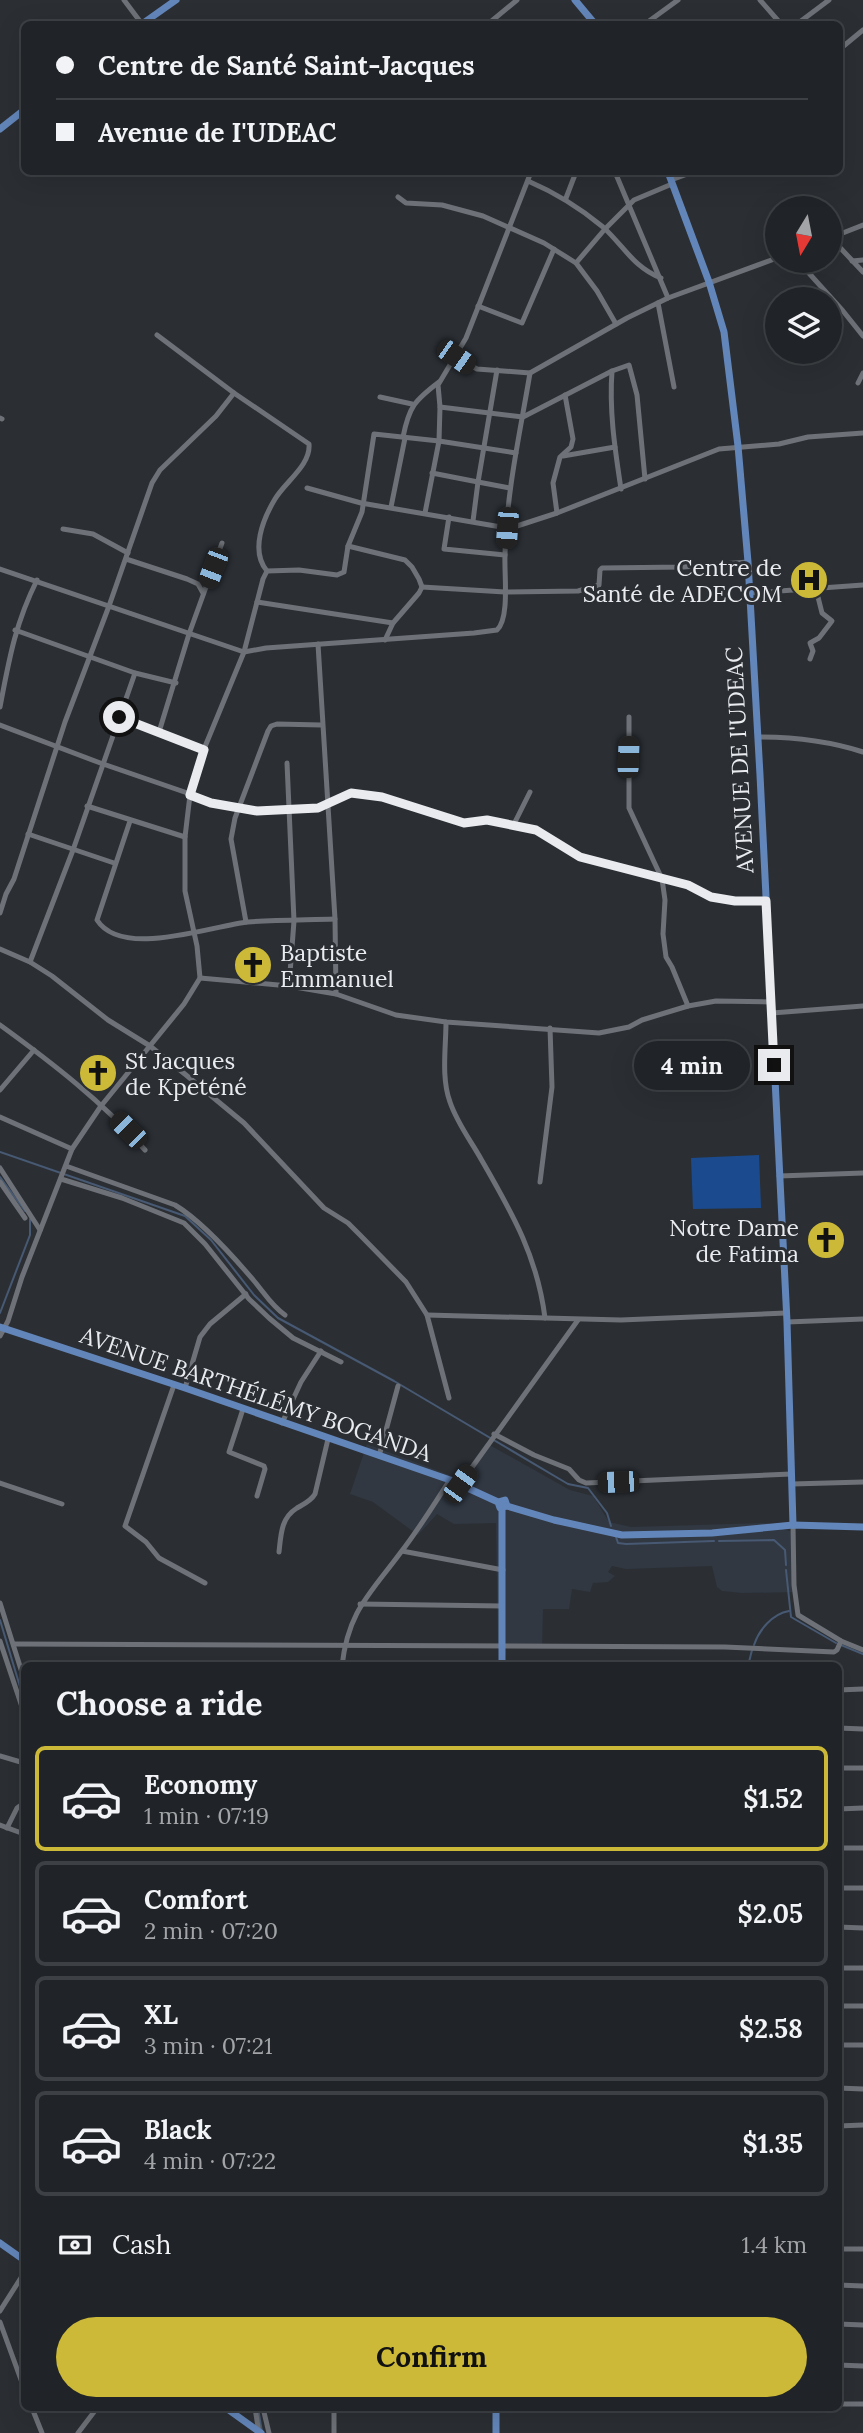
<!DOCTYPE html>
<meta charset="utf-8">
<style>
:root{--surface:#202327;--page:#282b2f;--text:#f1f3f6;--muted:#a2a4a7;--line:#3d4044;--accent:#ccb938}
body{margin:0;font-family:Lora,serif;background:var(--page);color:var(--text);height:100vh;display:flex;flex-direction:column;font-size:26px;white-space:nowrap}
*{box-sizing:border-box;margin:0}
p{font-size:23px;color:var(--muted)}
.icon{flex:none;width:38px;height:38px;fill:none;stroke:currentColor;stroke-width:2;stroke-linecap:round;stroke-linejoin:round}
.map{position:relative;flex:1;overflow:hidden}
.drawer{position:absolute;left:21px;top:1662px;width:821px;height:749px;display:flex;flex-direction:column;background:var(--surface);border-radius:10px;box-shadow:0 7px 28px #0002,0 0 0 2px var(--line)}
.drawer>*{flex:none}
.hud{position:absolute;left:21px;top:21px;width:822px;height:154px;border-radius:10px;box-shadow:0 7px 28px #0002,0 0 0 2px var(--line);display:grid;align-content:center;height:154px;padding:0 35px;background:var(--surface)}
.needle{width:46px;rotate:190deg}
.tools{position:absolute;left:765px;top:196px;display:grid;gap:14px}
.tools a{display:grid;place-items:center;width:77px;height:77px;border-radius:50%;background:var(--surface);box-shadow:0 7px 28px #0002,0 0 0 2px var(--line);font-size:35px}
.end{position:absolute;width:32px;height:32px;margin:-16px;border:9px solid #e9ebef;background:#111;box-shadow:0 0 0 4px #111}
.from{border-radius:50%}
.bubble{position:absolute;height:49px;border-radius:24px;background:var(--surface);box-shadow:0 7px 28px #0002,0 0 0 2px var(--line);font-size:23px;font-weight:700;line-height:49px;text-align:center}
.car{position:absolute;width:21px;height:42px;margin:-21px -10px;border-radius:9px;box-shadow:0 0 5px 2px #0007;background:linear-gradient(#222 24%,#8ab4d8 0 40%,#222 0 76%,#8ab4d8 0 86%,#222 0)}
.hud b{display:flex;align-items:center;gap:24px;height:66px;font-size:26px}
.hud b+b{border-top:2px solid var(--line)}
.hud i{width:18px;height:18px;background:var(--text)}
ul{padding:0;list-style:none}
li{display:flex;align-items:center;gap:21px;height:105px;margin:0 14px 10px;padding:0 21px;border:4px solid var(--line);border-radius:10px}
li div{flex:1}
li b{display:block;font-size:26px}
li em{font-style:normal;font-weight:700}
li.current{border-color:var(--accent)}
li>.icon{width:63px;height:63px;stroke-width:1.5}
h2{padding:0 35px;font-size:32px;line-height:84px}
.pay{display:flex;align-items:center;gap:18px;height:77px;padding:0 35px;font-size:26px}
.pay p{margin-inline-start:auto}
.action{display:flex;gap:14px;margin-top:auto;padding:14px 35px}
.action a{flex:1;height:80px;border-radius:42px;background:var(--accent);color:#111;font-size:28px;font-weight:700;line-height:80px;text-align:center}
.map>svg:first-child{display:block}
.built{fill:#313842}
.green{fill:#1b4b8e}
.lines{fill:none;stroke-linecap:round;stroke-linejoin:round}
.stream{stroke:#475973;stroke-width:2}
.minor{stroke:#6e7278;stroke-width:5}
.major{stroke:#6386ba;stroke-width:7}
.route{stroke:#e9ebef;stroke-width:9}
.labels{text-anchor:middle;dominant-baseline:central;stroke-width:6;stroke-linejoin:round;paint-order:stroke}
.poi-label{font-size:23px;fill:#e9ebef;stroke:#2b2f34;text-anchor:end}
.street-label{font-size:23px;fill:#e9ebef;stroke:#2b2f34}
</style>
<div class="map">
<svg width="863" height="2433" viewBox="0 0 863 2433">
<rect width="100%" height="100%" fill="#2b2f34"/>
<polygon class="built" points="486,1443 570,1490 593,1496 609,1522 631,1527 768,1523 792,1532 796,1592 743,1593 722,1591 717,1587 712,1566 626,1569 612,1566 608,1572 615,1576 608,1582 593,1583 590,1592 572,1589 569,1609 543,1609 542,1648 498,1647 496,1523 454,1524 437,1514 418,1535 373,1502 350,1494 367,1444 460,1479"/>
<polygon class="green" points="759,1155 761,1208 693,1209 691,1158"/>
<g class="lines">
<g class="stream">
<polyline points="0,1152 185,1216 211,1240 254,1295 278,1318 394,1381 568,1484 588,1488 607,1513 611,1526"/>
<polyline points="0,1177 25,1211"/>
<polyline points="0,1313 30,1235 30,1219"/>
<polyline points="616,1537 618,1543 626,1544 714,1541"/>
<polyline points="719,1541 774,1540 785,1550 786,1565"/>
<polyline points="786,1570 791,1617 836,1643"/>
<polyline points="0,1620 24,1700"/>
<path d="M754 1645C759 1630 772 1614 789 1611"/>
<polyline points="841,1645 863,1654"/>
<polyline points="748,1666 752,1650"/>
<polyline points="258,2408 262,2432"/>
</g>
<g class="minor">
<polyline points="124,0 142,24"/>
<polyline points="760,0 781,24"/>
<polyline points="488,24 517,0"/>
<polyline points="645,24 678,0"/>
<polyline points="797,24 829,0"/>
<polyline points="840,49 863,30"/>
<polyline points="615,172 668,298"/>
<polyline points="671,180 693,172"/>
<path d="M528 181C556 193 579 207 603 227 623 245 634 268 661 278"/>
<polyline points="398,197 406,203 442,205 483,216 544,243 576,263 605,229 634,200 672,184"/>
<polyline points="566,198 576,172"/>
<polyline points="830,238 863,225"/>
<polyline points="831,238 863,272"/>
<polyline points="798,261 843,311 863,336"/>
<polyline points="852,261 863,260"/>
<polyline points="576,263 597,291 616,324"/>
<polyline points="658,303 674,387"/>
<polyline points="478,306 522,323 554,249"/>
<path d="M157 335 234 393 309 444C311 465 285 482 275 499 263 519 250 551 267 571"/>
<polyline points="456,357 477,369 530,373 627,318 668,298 777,258"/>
<path d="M612 371C609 411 615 449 621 489"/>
<polyline points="858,383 863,373"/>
<polyline points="380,397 412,404"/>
<polyline points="440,407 523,417 612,371 629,365 637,395 645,479"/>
<polyline points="0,418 2,419"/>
<path d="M403 437C409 407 414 401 439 382"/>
<polyline points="563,456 615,447"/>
<polyline points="432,473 478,482 497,370"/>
<polyline points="307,488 361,503 507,528 517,526 557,513 719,449 779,444 808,437 863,433"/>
<polyline points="391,507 405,438"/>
<polyline points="425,513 439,441 440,407 438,385 466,338 531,172"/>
<polyline points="557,513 553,483 560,457 571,447 573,439 565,395"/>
<polyline points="449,517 444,549 505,555"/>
<polyline points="473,521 478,482 510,488"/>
<polyline points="63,529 93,534 128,553"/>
<polyline points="348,546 405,560 412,567 419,579 422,587 419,593 393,623 385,640"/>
<polyline points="126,559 187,579 198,584 203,593"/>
<path d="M0 569 244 652 266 648 474 633 497 630C510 618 504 573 505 556 506 494 520 433 530 373"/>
<polyline points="422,587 505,592 578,591 599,585 600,570 602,568 683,567 748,562"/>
<polyline points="750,593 863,585"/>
<polyline points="257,602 393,623"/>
<polyline points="15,630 135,673 176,683"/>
<polyline points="318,644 335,919 336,994"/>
<polyline points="810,659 813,651 810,643 819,638 832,621 822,613 816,589"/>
<path d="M0 707C9 660 15 624 37 580"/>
<polyline points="119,717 204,749"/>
<polyline points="629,717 629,808 662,879 665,900 663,934 666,957 672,967 688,1006"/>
<polyline points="0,725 103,764 228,807 278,811 318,808 351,793 381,797 464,823 487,820 536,829 580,857 688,885 711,897 735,901 766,901"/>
<polyline points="159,732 189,634 222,543"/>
<path d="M758 737C794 737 829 741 863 752"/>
<polyline points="287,763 294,921 289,986"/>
<polyline points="87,806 185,837"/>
<path d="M130 821 97 920C122 959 210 926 248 922 276 920 306 920 335 919"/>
<polyline points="514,824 530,792"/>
<polyline points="28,834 114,863"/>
<polyline points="0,913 6,894 14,879 65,722 109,606 152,483 160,470 216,416 234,393"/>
<polyline points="246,922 231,839 235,818 268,731 271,726 277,724 321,725"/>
<polyline points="0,949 30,962 52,976 108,1020 150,1046 186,1075 244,1123 324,1208 348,1223 360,1235 406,1282 427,1315 449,1398"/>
<polyline points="30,962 73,850 135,673"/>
<polyline points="200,978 289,986 336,994 396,1015 446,1022 599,1033 629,1027 642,1020 688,1006 716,1001 771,1002"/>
<polyline points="772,1013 863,1006"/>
<path d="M446 1022C446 1047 441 1078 450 1102 457 1123 471 1141 481 1159 512 1213 537 1255 545 1318"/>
<path d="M0 1025C51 1062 103 1102 145 1150"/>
<polyline points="0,1090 34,1050"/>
<polyline points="0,1117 72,1149"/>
<path d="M66 1166 175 1205C203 1222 233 1256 255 1282 265 1294 272 1306 285 1315"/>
<polyline points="0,1168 40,1230"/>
<polyline points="779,1176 863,1173"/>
<polyline points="61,1179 122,1198 184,1223 205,1244 249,1299 269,1318 293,1338 341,1362"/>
<polyline points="0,1182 25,1218"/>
<polyline points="540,1182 552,1087 550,1028"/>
<polyline points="427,1315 621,1320 786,1313"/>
<polyline points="787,1322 863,1319"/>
<polyline points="0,1336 8,1321 22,1277 72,1149 101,1106 184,1004 200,978 197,946 185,891 185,837 190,795 204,749 244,652 263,579 267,571 299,570 337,575 344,572 348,546 362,512 374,434 439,441 516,453"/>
<polyline points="174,1385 125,1526 146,1542 159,1558 205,1583"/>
<polyline points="185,1388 200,1337 210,1324 246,1294"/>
<polyline points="243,1409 229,1452 264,1466 265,1469 257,1496"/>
<polyline points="282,1423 301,1382 321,1351"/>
<polyline points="494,1434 534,1455 569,1469 579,1480 586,1483 791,1474"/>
<polyline points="379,1456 398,1386"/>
<polyline points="0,1483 62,1504"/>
<polyline points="460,1484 578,1320"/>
<polyline points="792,1484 863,1482"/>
<polyline points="793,1525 794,1585 798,1615 841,1641 863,1650"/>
<polyline points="402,1551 503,1570"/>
<path d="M279 1552C281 1534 281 1518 297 1508 304 1504 311 1501 315 1494L328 1439"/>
<polyline points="0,1603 24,1679"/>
<polyline points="360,1604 502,1606"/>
<polyline points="0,1641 24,1713"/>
<polyline points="14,1644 725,1647 834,1652 837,1650 841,1641"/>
<path d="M342 1666C348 1611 370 1594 401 1552 419 1529 434 1504 450 1480"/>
<polyline points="838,1690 863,1689"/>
<polyline points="838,1728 863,1729"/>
<polyline points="0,1756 24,1763"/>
<polyline points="838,1768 863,1768"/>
<polyline points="838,1809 863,1808"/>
<polyline points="0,1825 24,1834"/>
<polyline points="7,1828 17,1808 24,1803"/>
<polyline points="838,1848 863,1848"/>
<polyline points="838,1888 863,1888"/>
<polyline points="838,1927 863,1928"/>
<polyline points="838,1968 863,1968"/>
<polyline points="838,2006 863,2006"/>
<polyline points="838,2045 863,2045"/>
<polyline points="838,2088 863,2089"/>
<polyline points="838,2126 863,2125"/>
<polyline points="838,2249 863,2249"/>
<polyline points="838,2285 863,2286"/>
<polyline points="0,2311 24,2273"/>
<polyline points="0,2322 24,2388"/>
<polyline points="838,2324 863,2325"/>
<polyline points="838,2365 863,2366"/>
<polyline points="838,2404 863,2404"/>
<polyline points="32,2408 42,2433"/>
<polyline points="255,2408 259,2433"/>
<polyline points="263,2408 269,2433"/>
<polyline points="78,2433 97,2408"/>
<polyline points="334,2433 334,2408"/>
</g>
<g class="major">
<polyline points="575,0 595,24"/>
<polyline points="142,24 176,0"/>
<polyline points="0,129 24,110"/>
<polyline points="668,172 709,282 724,332 738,446 748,562 760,775 787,1322 793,1525"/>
<polyline points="0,1327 185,1388 450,1480 498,1502 505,1500 507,1506 500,1508 498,1502"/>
<polyline points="507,1506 554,1520 622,1535 712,1533 793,1525 863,1527"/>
<polyline points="502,1666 502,1509"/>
<polyline points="0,2243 24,2260"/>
<polyline points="226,2408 261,2433"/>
<polyline points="496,2408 496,2433"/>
</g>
</g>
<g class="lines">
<polyline class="route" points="119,717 204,750 190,795 211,803 257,811 318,808 351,793 382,797 464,823 487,820 536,830 580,857 688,885 711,897 735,901 766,901 774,1065"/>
</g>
<defs>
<symbol id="hospital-disc" viewBox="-11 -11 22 22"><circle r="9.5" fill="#ccb938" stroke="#2b2f34"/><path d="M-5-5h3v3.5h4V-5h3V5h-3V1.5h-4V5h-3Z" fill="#111"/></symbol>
<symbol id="church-disc" viewBox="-11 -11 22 22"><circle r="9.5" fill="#ccb938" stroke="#2b2f34"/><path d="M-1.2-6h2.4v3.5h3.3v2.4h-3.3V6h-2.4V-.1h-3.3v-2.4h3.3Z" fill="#111"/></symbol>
</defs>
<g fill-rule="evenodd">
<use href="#hospital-disc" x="787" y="558" width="44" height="44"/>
<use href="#church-disc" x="231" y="943" width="44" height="44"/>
<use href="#church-disc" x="76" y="1051" width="44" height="44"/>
<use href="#church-disc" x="804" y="1218" width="44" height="44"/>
</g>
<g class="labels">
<g class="poi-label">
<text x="782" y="567">Centre de<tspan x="782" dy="26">Santé de ADECOM</tspan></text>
<text x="280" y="952" text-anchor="start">Baptiste<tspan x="280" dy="26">Emmanuel</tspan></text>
<text x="125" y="1060" text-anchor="start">St Jacques<tspan x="125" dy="26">de Kpeténé</tspan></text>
<text x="799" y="1227">Notre Dame<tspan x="799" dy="26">de Fatima</tspan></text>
</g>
<g class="street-label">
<text transform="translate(739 760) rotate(-93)">AVENUE DE I'UDEAC</text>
<text transform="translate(256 1394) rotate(19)">AVENUE BARTHÉLÉMY BOGANDA</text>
</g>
</g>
</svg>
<div class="tools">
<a><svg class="needle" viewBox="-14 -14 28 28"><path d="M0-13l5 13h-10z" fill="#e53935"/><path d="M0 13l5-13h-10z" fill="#a2a4a7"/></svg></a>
<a><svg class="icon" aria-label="layers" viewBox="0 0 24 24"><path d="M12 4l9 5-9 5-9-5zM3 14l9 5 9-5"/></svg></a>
</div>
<i class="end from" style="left:119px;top:717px"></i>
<i class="end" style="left:774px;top:1065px"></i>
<div class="bubble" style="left:634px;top:1041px;width:116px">4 min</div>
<i class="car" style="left:456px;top:357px;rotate:125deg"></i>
<i class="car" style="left:507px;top:528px;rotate:184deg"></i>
<i class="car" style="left:213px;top:568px;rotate:201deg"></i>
<i class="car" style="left:628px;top:757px;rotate:2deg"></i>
<i class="car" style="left:128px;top:1130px;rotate:315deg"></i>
<i class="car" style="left:618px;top:1482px;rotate:268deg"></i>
<i class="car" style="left:460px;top:1484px;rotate:36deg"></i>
<div class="hud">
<b><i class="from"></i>Centre de Santé Saint-Jacques</b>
<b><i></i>Avenue de I'UDEAC</b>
</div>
<section class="drawer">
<h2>Choose a ride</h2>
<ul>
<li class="current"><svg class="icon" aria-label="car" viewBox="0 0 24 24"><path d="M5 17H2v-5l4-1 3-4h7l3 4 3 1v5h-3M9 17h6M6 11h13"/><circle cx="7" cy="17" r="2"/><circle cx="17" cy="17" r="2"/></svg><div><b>Economy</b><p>1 min · 07:19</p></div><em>$1.52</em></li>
<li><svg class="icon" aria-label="car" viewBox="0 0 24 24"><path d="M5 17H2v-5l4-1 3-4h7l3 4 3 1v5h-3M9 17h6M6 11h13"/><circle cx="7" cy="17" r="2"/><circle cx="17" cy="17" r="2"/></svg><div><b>Comfort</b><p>2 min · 07:20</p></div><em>$2.05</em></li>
<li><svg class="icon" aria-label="car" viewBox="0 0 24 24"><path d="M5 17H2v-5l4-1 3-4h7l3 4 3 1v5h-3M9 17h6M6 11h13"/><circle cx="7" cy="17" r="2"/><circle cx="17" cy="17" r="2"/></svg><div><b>XL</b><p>3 min · 07:21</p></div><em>$2.58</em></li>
<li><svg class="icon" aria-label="car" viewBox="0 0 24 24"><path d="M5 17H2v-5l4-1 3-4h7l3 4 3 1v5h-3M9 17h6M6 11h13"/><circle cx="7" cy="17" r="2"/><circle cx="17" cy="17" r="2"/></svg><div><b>Black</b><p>4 min · 07:22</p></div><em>$1.35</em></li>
</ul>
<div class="pay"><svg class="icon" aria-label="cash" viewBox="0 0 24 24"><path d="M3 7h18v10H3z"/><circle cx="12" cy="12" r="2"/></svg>Cash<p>1.4 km</p></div>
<div class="action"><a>Confirm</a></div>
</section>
</div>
